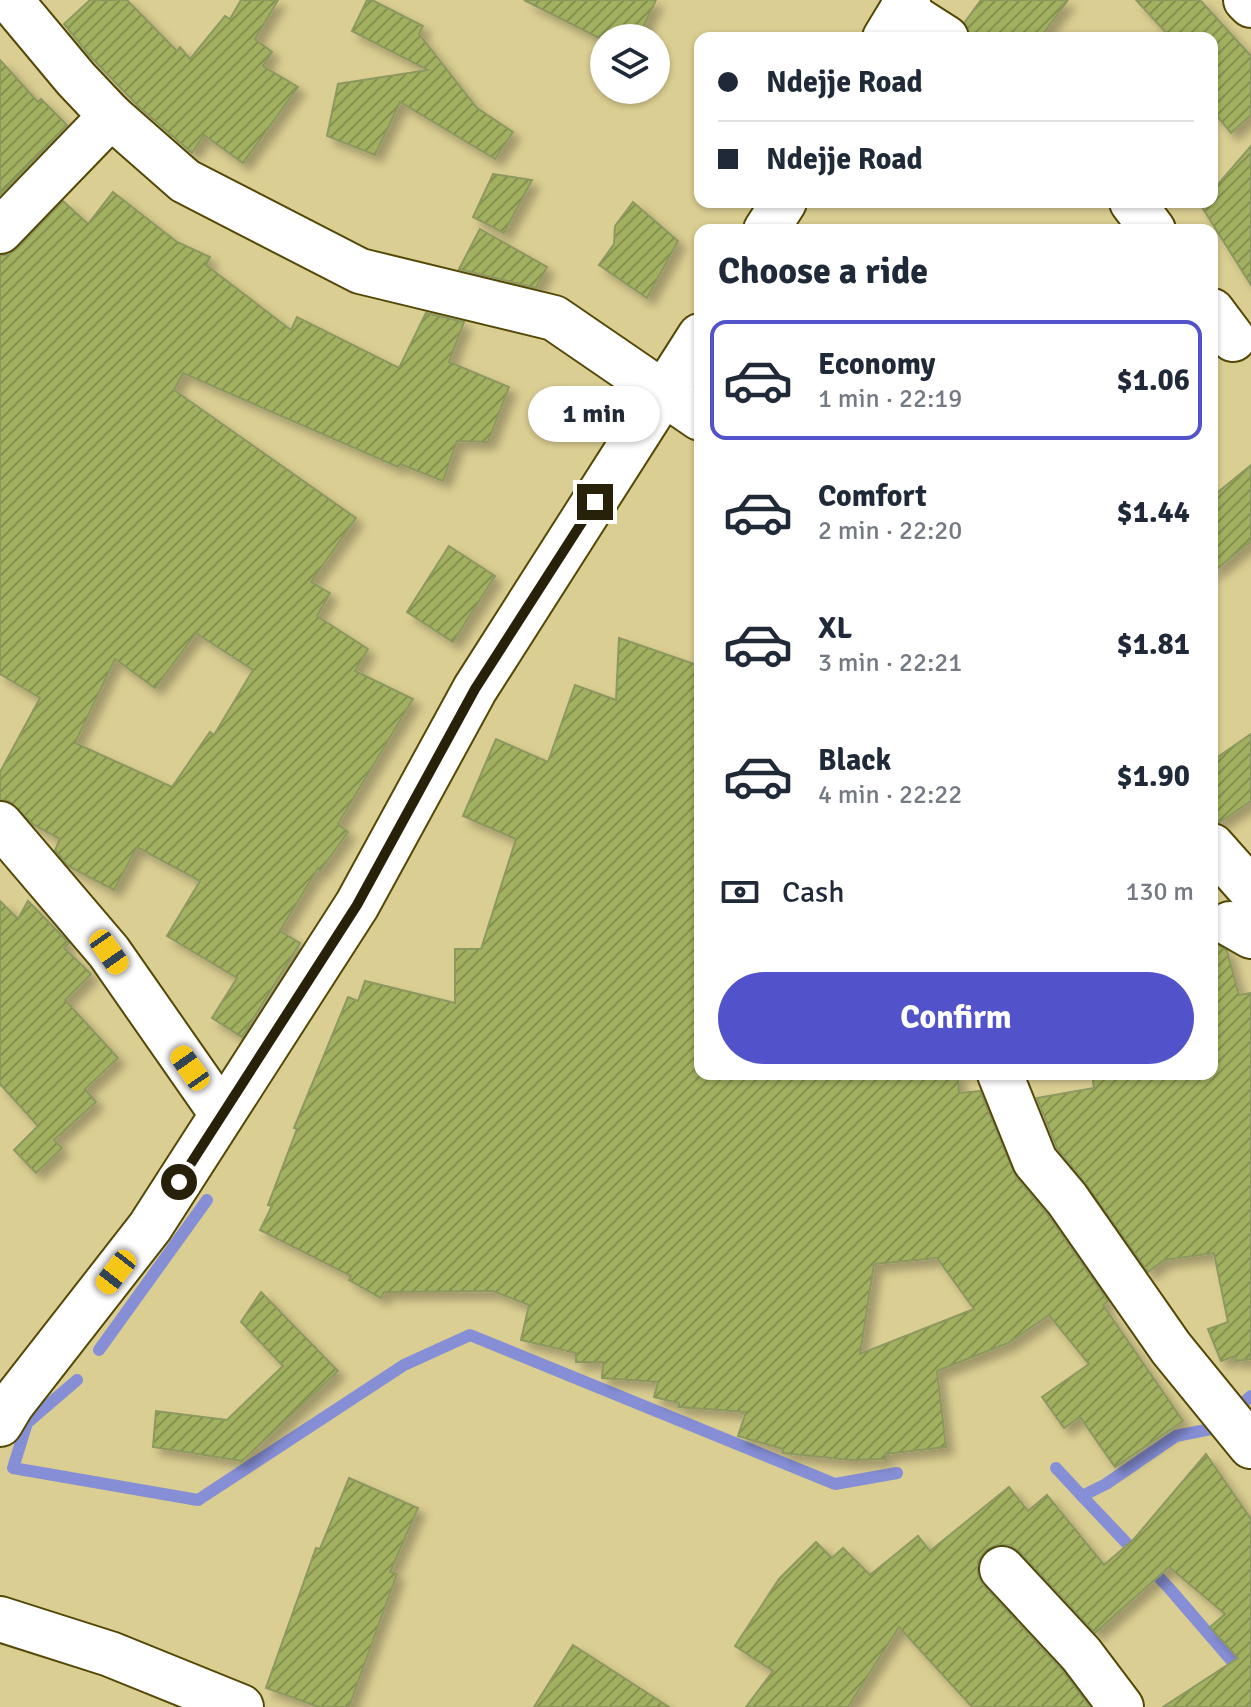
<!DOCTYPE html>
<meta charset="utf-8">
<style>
:root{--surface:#fff;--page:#f6f6f7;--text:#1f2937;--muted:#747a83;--line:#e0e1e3;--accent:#5253ca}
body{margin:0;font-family:Signika,sans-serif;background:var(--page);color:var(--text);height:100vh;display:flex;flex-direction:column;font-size:30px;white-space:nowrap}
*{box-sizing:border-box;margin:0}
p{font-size:26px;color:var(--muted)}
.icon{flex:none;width:44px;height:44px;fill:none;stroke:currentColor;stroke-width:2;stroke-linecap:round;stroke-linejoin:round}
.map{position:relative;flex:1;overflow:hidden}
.sheet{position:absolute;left:694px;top:224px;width:524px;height:856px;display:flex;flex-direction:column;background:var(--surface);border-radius:16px;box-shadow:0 2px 6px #0004}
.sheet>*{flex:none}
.banner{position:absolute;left:694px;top:32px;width:524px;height:176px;border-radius:16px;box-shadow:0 2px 6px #0004;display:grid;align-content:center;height:176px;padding:0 24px;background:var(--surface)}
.buttons{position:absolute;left:590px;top:24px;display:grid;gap:16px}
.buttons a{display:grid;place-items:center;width:80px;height:80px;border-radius:50%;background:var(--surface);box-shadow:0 2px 6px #0004;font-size:40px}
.end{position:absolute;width:36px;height:36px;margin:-18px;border:10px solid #272109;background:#fff;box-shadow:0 0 0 4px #fff}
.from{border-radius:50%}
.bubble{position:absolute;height:56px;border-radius:28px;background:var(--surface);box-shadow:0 2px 6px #0004;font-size:26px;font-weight:700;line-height:56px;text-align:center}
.car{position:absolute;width:24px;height:48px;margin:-24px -12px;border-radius:10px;box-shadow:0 0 6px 2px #0007;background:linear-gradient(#f5c518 24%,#345 0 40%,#f5c518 0 76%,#345 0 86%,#f5c518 0)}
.banner b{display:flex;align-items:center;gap:28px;height:76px;font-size:30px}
.banner b+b{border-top:2px solid var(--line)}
.banner i{width:20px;height:20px;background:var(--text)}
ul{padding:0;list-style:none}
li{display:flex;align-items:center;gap:24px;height:120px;margin:0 16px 12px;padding:0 8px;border:4px solid transparent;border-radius:16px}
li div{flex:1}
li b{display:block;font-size:30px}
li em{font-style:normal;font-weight:700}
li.on{border-color:var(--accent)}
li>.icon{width:72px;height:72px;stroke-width:1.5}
h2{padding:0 24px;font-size:36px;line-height:96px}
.pay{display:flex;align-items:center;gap:20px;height:88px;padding:0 24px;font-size:30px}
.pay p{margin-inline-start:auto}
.primary-button{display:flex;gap:16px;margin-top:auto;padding:16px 24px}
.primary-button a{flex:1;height:92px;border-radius:48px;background:var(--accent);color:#fff;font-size:32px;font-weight:700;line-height:92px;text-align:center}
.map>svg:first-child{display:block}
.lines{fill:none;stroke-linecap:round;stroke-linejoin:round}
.stream{stroke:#868fd6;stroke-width:12}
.building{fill:url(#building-hatch);stroke:#8d9860;stroke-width:2;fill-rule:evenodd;filter:url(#shadow)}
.minor-casing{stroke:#544807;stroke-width:48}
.tertiary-casing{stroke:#544807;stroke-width:48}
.minor{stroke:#fff;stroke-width:44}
.tertiary{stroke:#fff;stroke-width:44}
.route{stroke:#272109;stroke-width:10}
</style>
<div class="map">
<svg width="1251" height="1707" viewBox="0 0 1251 1707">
<defs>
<pattern id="building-hatch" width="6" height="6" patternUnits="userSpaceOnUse" patternTransform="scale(2)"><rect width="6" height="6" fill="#a2b161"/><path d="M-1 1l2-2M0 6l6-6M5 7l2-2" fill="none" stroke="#84904e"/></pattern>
<filter id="shadow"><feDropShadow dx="7" dy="7" stdDeviation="4" flood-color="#0004"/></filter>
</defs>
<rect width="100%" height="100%" fill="#dbce92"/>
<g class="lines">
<g class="stream">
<polyline points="99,1350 207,1200"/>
<polyline points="77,1380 27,1423 13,1468 198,1500 404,1365 470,1335 835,1484 897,1473"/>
<polyline points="1241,1405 1251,1396"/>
<polyline points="1056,1468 1082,1496 1106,1484 1176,1436 1216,1428"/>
<polyline points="1082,1496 1169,1588 1251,1683"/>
</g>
</g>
<g class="building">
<polygon points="90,0 127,0 177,51 180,47 190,59 225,16 230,19 241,0 278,0 255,39 272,52 263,66 298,87 243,163 204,135 192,153 137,105 90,56 64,24"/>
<polygon points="367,0 372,0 423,26 419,34 477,108 513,132 495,159 400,102 375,155 327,136 338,84 428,70 352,31"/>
<polygon points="524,0 656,0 638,38 599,38"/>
<polygon points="981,0 1068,0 1040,38 971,38 965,22"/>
<polygon points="1136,0 1200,0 1251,56 1251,115 1231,133 1212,110 1212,38 1171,38"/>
<polygon points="0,60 38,102 41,99 67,125 0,195"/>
<polygon points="1251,146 1251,285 1200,204 1212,202 1212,191"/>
<polygon points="493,174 532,180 504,233 473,217"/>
<path d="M113 192 177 242 210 257 206 265 291 330 297 317 399 368 426 313 464 322 449 362 509 387 488 442 457 441 443 481 400 464 398 467 183 373 174 390 356 518 311 582 330 593 317 616 368 649 355 671 413 699 338 824 348 832 320 871 318 868 280 931 300 943 242 1037 212 1018 237 978 167 936 200 881 137 847 114 890 68 866 55 850 60 839 34 825 9 801 0 800V772L40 698 0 674V255H8L18 248 63 201 88 224ZM196 633 253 670 214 735 210 732 172 787 75 743 115 659 155 688Z"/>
<polygon points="633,202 678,241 647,298 599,265 614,244 615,226"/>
<polygon points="480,229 547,267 536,288 459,269"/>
<polygon points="1251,465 1251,541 1212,573 1212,497"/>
<polygon points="449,546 495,576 453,642 407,612"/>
<path d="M619 638 700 666V859L697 889 700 917V1074H958L959 1093 980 1091 1016 1177 1047 1214 1108 1301 1103 1305 1183 1421 1115 1467 1080 1417 1064 1428 1042 1397 1089 1364 1049 1315 1008 1343 937 1371 946 1447 885 1454V1459L851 1460 783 1453V1449L738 1436 746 1412 679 1407V1403L654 1397 658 1382 602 1378 603 1362H576V1353L521 1340 529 1305 493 1291 384 1292 381 1298 349 1280 351 1276 260 1230 272 1206 268 1205 297 1129 294 1128 348 997 358 1001 365 981 455 1003V949H481L516 839 463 816 496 739 548 762 575 685 616 700ZM937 1258 974 1309 860 1354 874 1264Z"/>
<polygon points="1251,734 1251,801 1220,822 1212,822 1212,761"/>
<polygon points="0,901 18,919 28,901 69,943 64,948 91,974 65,1000 118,1058 85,1089 96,1102 54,1140 62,1148 36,1173 14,1150 38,1126 0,1084"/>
<polygon points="1212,940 1227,951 1239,995 1251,993 1251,1359 1236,1361 1235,1356 1221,1361 1208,1329 1228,1322 1214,1253 1164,1260 1148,1272 1087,1185 1057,1148 1037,1098 1094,1088 1092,1074 1212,1074"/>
<polygon points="261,1292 338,1371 242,1461 153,1447 156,1411 227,1420 283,1366 241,1322"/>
<polygon points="1206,1454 1251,1519 1251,1707 1163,1707 1238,1658 1210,1627 1225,1614 1169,1567 1095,1633 1020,1552 1010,1545 997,1545 986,1550 978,1561 978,1574 983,1585 1062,1670 1090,1707 972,1707 899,1627 848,1707 746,1707 773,1671 735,1646 779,1579 816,1542 832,1558 843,1548 870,1575 918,1536 930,1551 1009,1487 1028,1511 1047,1495 1104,1565 1134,1539"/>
<polygon points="349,1478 418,1508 390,1572 397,1574 349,1707 319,1707 266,1688 316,1548 320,1549"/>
<polygon points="573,1645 669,1707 534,1707"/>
</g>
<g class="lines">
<defs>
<g id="minor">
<polyline points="10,0 76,79 111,116 185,181 360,271 554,318 700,418"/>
<polyline points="1246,0 1251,5"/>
<polyline points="902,10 946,38"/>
<polyline points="1132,202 1153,230"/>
<polyline points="0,231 111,116"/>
<polyline points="1212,311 1233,339"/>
<polyline points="0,824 109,952 222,1114"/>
<polyline points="1212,846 1251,890"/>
<polyline points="1230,924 1251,936"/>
<polyline points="1000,1074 1035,1161 1067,1199 1171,1348 1251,1446"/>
<polyline points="1002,1569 1081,1654 1121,1707"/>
<polyline points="0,1619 110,1654 241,1707"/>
</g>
<g id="tertiary">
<polyline points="885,38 908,0"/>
<polyline points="766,230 784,202"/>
<polyline points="0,1424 12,1404 150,1227 357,905 475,689 700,336"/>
</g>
</defs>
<use href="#minor" class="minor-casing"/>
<use href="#tertiary" class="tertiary-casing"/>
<use href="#minor" class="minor"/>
<use href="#tertiary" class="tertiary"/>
</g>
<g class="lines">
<polyline class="route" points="179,1182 357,905 475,689 595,502"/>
</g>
</svg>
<div class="buttons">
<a><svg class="icon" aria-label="layers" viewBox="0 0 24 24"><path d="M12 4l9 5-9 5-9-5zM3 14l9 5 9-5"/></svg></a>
</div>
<i class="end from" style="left:179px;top:1182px"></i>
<i class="end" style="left:595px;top:502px"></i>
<div class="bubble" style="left:528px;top:386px;width:132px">1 min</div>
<i class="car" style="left:109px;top:952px;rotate:145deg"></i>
<i class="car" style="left:190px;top:1068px;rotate:325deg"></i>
<i class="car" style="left:116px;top:1272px;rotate:218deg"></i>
<div class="banner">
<b><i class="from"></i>Ndejje Road</b>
<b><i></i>Ndejje Road</b>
</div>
<section class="sheet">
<h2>Choose a ride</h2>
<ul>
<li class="on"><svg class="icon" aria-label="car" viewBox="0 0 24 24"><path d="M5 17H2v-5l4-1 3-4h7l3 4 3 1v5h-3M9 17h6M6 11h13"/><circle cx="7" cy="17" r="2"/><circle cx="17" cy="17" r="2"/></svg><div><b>Economy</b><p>1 min · 22:19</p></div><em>$1.06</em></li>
<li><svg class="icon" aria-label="car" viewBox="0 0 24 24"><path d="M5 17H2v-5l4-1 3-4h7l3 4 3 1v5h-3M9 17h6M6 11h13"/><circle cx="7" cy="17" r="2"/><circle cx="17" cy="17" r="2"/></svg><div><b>Comfort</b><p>2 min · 22:20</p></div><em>$1.44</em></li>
<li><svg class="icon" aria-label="car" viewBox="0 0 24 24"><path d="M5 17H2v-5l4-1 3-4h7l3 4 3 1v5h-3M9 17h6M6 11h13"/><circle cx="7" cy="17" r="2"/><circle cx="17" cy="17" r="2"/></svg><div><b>XL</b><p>3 min · 22:21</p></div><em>$1.81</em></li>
<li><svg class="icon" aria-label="car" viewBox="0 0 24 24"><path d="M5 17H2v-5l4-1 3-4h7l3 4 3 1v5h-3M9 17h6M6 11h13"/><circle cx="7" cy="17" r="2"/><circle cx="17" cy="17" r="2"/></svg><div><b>Black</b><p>4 min · 22:22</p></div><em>$1.90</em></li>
</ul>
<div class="pay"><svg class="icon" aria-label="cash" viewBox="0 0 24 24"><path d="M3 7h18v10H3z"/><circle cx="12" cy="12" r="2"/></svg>Cash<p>130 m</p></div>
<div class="primary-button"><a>Confirm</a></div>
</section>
</div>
